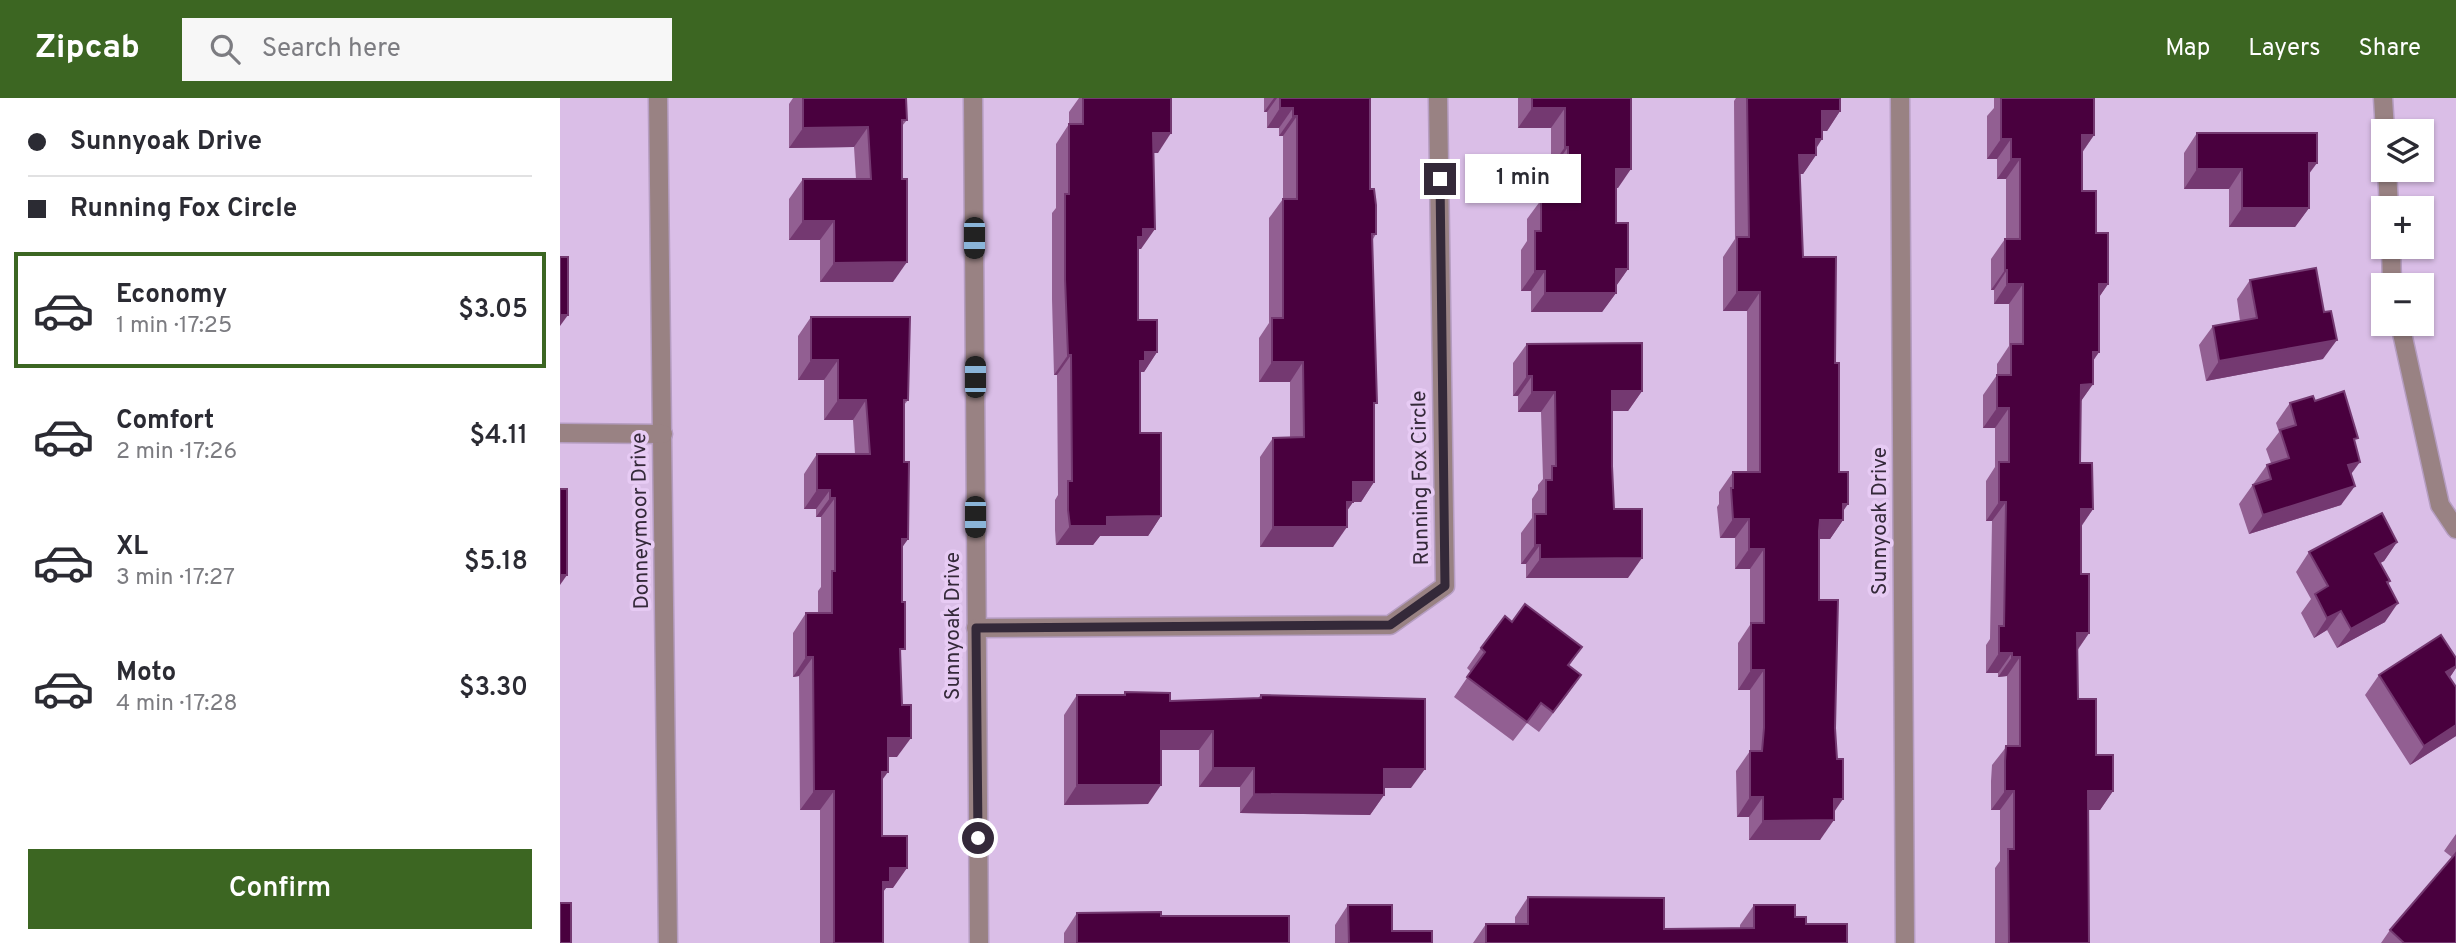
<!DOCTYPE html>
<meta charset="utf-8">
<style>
:root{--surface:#fff;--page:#f7f7f7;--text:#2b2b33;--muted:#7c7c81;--line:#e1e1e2;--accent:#3c6622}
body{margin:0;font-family:Overpass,sans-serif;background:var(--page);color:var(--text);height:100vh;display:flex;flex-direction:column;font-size:26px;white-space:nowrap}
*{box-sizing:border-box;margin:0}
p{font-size:23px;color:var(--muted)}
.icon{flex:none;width:38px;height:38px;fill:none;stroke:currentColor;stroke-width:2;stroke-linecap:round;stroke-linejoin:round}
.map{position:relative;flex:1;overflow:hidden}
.sheet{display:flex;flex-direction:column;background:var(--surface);width:560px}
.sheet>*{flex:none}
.top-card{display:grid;align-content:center;height:154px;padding:0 28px;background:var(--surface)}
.fabs{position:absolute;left:1811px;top:21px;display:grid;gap:14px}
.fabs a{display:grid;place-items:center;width:63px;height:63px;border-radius:0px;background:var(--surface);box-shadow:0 2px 5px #0004;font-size:35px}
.end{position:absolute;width:32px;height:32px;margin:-16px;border:9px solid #342939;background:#fff;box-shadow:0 0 0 4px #fff}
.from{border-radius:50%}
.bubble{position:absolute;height:49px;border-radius:0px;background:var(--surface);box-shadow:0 2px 5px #0004;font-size:23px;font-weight:600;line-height:49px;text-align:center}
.car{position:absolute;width:21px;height:42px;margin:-21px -10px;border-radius:9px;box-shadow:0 0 5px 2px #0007;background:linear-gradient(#222 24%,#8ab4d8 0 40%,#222 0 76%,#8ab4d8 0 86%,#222 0)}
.top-card b{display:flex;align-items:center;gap:24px;height:66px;font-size:26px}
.top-card b+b{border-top:2px solid var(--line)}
.top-card i{width:18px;height:18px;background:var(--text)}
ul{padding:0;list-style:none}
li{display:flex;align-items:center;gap:21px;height:116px;margin:0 14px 10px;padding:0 14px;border:4px solid transparent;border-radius:0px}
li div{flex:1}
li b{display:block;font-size:26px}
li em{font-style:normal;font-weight:600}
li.active{border-color:var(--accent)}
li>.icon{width:63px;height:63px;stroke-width:1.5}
.cta{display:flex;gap:14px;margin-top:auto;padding:14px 28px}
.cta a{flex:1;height:80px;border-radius:0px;background:var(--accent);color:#fff;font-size:28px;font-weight:600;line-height:80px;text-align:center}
header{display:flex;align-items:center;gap:42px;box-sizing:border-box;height:98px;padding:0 35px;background:var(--accent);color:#fff}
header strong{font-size:33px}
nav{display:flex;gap:38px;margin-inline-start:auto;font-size:24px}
.search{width:490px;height:63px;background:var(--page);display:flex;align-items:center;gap:18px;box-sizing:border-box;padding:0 24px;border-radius:0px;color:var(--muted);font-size:26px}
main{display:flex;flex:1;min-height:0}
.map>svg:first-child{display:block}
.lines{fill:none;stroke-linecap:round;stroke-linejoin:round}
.minor-casing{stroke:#b59dc1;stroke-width:21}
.minor{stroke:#998283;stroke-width:18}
.wall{fill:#925f92}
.shaded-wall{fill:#743971}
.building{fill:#49003e;stroke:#743971;stroke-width:2}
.route{stroke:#342939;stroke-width:9}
.labels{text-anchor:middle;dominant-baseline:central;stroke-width:7;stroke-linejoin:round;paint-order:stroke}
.street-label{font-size:21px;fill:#342939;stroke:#e7cbf4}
</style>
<header>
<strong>Zipcab</strong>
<div class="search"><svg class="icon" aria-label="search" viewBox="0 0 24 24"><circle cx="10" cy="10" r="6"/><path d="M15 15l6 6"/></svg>Search here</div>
<nav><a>Map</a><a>Layers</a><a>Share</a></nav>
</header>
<main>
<section class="sheet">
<div class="top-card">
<b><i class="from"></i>Sunnyoak Drive</b>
<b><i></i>Running Fox Circle</b>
</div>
<ul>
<li class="active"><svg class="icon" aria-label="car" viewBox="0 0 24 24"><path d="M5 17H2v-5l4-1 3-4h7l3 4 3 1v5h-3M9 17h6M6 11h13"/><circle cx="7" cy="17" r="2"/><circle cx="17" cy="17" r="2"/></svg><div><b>Economy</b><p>1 min · 17:25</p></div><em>$3.05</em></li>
<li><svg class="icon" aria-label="car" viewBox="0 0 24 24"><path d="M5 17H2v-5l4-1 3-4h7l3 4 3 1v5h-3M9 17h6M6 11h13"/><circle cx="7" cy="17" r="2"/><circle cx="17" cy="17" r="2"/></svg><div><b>Comfort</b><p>2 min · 17:26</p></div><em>$4.11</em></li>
<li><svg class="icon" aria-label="car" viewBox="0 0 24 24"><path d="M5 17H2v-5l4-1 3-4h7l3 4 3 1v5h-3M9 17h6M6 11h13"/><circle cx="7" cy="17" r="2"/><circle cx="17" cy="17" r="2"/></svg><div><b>XL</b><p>3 min · 17:27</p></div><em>$5.18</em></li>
<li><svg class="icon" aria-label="car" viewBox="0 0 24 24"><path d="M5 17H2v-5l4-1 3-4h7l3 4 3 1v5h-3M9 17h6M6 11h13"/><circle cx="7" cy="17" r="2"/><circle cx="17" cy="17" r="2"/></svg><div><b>Moto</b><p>4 min · 17:28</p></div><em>$3.30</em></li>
</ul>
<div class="cta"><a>Confirm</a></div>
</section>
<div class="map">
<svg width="1896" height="845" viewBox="0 0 1896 845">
<rect width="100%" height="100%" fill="#dabee7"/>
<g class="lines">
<defs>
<g id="minor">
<polyline points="98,0 108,845"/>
<polyline points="413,0 419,845"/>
<polyline points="1340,0 1345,845"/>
<polyline points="1823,0 1825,33"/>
<polyline points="1827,72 1829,110"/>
<polyline points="1831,149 1832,187"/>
<polyline points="1840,226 1880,407 1896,431"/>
<polyline points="0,335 103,336"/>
<polyline points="416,530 830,527 885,488 878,0"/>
</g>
</defs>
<use href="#minor" class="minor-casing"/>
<use href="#minor" class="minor"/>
</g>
<g class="wall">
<polygon points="233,0 346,0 347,22 342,28 333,184 260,184 260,142 229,142 229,101 243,81 296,81 294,49 229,50 229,6"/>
<polygon points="519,0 611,0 598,55 593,55 581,151 578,151 578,222 597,254 584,274 580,274 580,335 601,418 588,438 540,438 533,447 496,447 495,432 495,402 498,397 497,277 494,277 492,201 492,115 496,110 496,46 509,26 509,14"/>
<polygon points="704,0 810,0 810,91 816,136 813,141 814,384 801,404 793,404 787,413 773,449 700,449 700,359 713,340 730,339 730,284 699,284 699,240 709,225 709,120 723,101 723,38 719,38 719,30 707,30 707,14 704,14"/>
<polygon points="958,0 1071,0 1058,90 1056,90 1056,125 1068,171 1056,188 1056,195 1042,214 971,214 971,193 961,193 961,152 967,143 967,121 981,102 994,102 994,69 991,69 991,30 958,30"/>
<polygon points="1176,0 1280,0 1280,13 1267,33 1262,33 1256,50 1256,57 1243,76 1240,76 1243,159 1275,265 1279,374 1283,413 1283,422 1270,441 1259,441 1259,502 1274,714 1260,742 1189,742 1189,719 1177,719 1176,673 1190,653 1190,592 1178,592 1178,545 1190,527 1190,471 1175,471 1175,440 1160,440 1157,409 1159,406 1159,394 1173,374 1187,374 1187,213 1163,213 1163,159 1175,141 1174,3"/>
<polygon points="1434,0 1534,0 1534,37 1522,55 1522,93 1536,135 1548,186 1539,199 1539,254 1533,263 1533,286 1520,304 1520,365 1533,411 1521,429 1521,476 1529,535 1517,553 1518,601 1536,657 1553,693 1540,712 1528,712 1529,845 1435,845 1435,770 1440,763 1440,712 1431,712 1431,683 1432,667 1447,648 1447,578 1438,579 1438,575 1426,575 1426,547 1430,541 1432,423 1426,423 1426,383 1435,369 1435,330 1423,330 1423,297 1437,277 1437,266 1449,248 1449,206 1434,206 1434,192 1431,192 1431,161 1445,141 1446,141 1446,81 1437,81 1437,61 1427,61 1427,18 1434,10"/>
<polygon points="1637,35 1749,76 1749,110 1735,129 1669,129 1669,91 1624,91 1624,55"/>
<polygon points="1690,182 1763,261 1646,283 1639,247 1653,228 1680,223 1677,201"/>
<polygon points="251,219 348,302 344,307 344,364 348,441 342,449 341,558 337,659 328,659 322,683 322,738 333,790 326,790 323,793 323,845 260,845 260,712 240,712 239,578 233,579 233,535 246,515 258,515 258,493 261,489 261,419 256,419 256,411 244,411 244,376 257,356 295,356 293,322 264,322 264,282 238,282 238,238"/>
<polygon points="967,246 1082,293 1068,313 1052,313 1052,368 1054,411 1068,480 966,480 966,466 961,466 961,435 972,420 972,401 978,392 978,387 983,381 981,314 958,314 958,298 953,298 953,265"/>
<polygon points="1755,303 1795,345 1791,376 1781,407 1689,436 1679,406 1707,367 1711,365 1706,351 1719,334 1716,325 1730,305"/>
<polygon points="1837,444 1824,463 1820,465 1830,483 1828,486 1825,524 1777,550 1767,532 1754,540 1741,515 1751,501 1736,474 1749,454"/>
<polygon points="952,524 1022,549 1009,568 1021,577 1007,597 979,634 967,625 953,643 894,599 911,574 907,570 921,550"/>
<polygon points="1896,560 1896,570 1890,579 1896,638 1850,667 1805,597 1819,577"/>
<polygon points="565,594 610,603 698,600 701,597 851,690 824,690 824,697 810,717 680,715 680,689 639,689 639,652 601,652 588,706 504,707 504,617 517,597 563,597"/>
<polygon points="1896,736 1896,845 1821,845 1830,832 1893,760 1884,753"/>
<polygon points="968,799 1104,831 1180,831 1180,827 1194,807 1235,819 1246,826 1287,845 913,845 926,826 955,826 955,819"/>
<polygon points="788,807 832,833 872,845 775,845 775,827"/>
<polygon points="517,815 601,818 729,845 504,845 504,835"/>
</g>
<g class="shaded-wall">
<polygon points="714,0 717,0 707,14 704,14"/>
<polygon points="720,10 733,10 719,30 707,30"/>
<polygon points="972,10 1005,10 991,30 958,30"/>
<polygon points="1262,13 1280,13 1267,33 1249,33"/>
<polygon points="733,18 737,18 723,38 719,38"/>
<polygon points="308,29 294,49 229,50 243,30"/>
<polygon points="593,35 611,35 598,55 579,55"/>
<polygon points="1522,37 1534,37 1520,57"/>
<polygon points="1256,41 1262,41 1252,57 1256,57 1243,76 1225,76 1239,57"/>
<polygon points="1441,41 1451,41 1437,61 1427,61"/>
<polygon points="1005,49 1008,49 994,69 991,69"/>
<polygon points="1451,61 1460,61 1446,81 1437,81"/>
<polygon points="1749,65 1757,65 1743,84"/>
<polygon points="1056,71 1071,71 1058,90 1042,90"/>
<polygon points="1637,71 1682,71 1669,91 1624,91"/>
<polygon points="1682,110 1749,110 1735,129 1669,129"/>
<polygon points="243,123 274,123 260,142 229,142"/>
<polygon points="583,131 595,131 581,151 575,151 569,159"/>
<polygon points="347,164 333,184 260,184 274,165"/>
<polygon points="1056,171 1068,171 1054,191"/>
<polygon points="1445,172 1447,172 1434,192 1431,192"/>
<polygon points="975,173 985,173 971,193 961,193"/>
<polygon points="1447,186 1463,186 1449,206 1434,206"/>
<polygon points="1539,186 1548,186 1535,205"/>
<polygon points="1177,194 1200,194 1187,213 1163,213"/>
<polygon points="985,195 1056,195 1042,214 971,214"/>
<polygon points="0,217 8,217 0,228"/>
<polygon points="1777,242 1763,261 1646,283 1659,263"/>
<polygon points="585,254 597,254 584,274 578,274 571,283"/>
<polygon points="1533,254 1539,254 1525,274"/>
<polygon points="508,257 511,257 497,277 494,277"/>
<polygon points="251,262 278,262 264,282 238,282"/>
<polygon points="712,264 743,264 730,284 699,284"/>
<polygon points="967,278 972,278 958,298 953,298"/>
<polygon points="1533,286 1519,306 1521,287"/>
<polygon points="1052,293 1082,293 1068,313 1039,313"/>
<polygon points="972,294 995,294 981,314 958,314"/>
<polygon points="278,302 306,302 293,322 264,322"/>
<polygon points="1437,310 1449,310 1435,330 1423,330"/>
<polygon points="1800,364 1786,383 1788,367"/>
<polygon points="793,384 814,384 801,404 779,404"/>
<polygon points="1795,388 1781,407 1689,436 1703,417"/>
<polygon points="257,392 270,392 256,411 244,411"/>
<polygon points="270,400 275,400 261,419 256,419"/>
<polygon points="787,404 793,404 779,424"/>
<polygon points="1439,404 1446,404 1432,423 1426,423"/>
<polygon points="1283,406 1288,406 1277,422 1283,422 1270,441 1246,441 1260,422"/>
<polygon points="1521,411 1533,411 1519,431"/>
<polygon points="601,418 588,438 540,438 533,447 496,447 510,428 547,419"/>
<polygon points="1173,421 1189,421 1175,440 1160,440"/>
<polygon points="713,429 787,429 773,449 700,449"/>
<polygon points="342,441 348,441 334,461"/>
<polygon points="1837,444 1824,463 1801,476 1815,456"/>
<polygon points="975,447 980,447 966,466 961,466"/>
<polygon points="1189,451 1204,451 1190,471 1175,471"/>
<polygon points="1082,460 1068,480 966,480 980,461"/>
<polygon points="0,477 7,477 0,487"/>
<polygon points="1838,505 1825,524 1777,550 1791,531"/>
<polygon points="1781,513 1767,532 1754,540 1767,520"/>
<polygon points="1517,535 1529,535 1515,555"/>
<polygon points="1439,555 1452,555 1438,575 1426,575"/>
<polygon points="246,559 253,559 239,578 233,579"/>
<polygon points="1452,559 1460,559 1447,578 1438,579"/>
<polygon points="1896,568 1896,570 1886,585 1886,574"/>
<polygon points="1191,572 1204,572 1190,592 1178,592"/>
<polygon points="1896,627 1896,638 1850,667 1864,648"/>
<polygon points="601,633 653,633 639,652 588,652"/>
<polygon points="328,640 351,640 337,659 314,659"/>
<polygon points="653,670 694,670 680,689 639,689"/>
<polygon points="824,671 865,671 851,690 810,690"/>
<polygon points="322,674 328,674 314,693"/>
<polygon points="517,687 601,687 588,706 504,707"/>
<polygon points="254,693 274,693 260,712 240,712"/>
<polygon points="1445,693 1454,693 1440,712 1431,712"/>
<polygon points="1528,693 1553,693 1540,712 1514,712"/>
<polygon points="694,696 824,697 810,717 680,715"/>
<polygon points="1190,699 1203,699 1189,719 1177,719"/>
<polygon points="1274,701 1283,701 1270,720"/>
<polygon points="1274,722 1260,742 1189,742 1203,723"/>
<polygon points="330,770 347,770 333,790 326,790 316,804"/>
</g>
<g class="building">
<polygon points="243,0 346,0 347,22 342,22 342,81 347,81 347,164 274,165 274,123 243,123 243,81 311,81 308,29 243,30"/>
<polygon points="523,0 611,0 611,35 593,35 595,131 583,131 583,139 578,139 578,222 597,222 597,254 585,254 585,263 580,263 580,335 601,335 601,418 547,419 547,428 510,428 508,412 508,383 512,383 511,257 508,257 505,181 505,96 509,96 509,26 523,26"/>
<polygon points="720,0 810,0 810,91 814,91 816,107 816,136 812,136 817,305 814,305 814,384 793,384 793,404 787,404 787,429 713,429 713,340 744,339 743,264 712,264 712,220 723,220 723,101 737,101 737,18 733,18 733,10 720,10"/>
<polygon points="972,0 1071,0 1071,71 1056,71 1056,125 1068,125 1068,171 1056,171 1056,195 985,195 985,173 975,173 975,133 981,133 981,102 1008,102 1008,49 1005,49 1005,10 972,10"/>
<polygon points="1187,0 1280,0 1280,13 1262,13 1262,41 1256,41 1256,57 1239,57 1243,159 1276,159 1275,265 1279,265 1279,374 1288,374 1288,406 1283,406 1283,422 1260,422 1259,433 1259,502 1278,502 1275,630 1277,661 1283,661 1283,701 1274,701 1274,722 1203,723 1203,699 1190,699 1190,653 1202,653 1204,630 1204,572 1191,572 1191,525 1204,525 1204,451 1189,451 1189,421 1173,421 1171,390 1173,390 1173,374 1200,374 1200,194 1177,194 1177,139 1189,139"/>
<polygon points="1441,0 1534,0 1534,37 1522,37 1522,93 1536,93 1536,135 1548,135 1548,186 1539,186 1539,254 1533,254 1533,286 1521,287 1520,365 1532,365 1533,411 1521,411 1521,476 1529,476 1529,535 1517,535 1518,601 1536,601 1536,657 1553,657 1553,693 1528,693 1529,845 1449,845 1448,751 1454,751 1454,693 1445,693 1445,663 1446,648 1460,648 1460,559 1452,559 1452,555 1439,555 1439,528 1444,528 1446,404 1439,404 1439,364 1449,364 1449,310 1437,310 1437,277 1451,277 1451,246 1463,246 1463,186 1447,186 1447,172 1445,172 1445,141 1460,141 1460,61 1451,61 1451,41 1441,41"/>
<polygon points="1637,35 1757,35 1757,65 1749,65 1749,110 1682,110 1682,71 1637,71"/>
<rect x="0" y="159" width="8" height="58"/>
<polygon points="1756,170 1764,214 1771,213 1777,242 1659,263 1653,228 1697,220 1690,182"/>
<polygon points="251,219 350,219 348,302 344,302 344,364 349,364 348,441 342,441 342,504 345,504 345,551 340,551 342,607 351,607 351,640 328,640 328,674 322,674 322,738 347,738 347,770 330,770 330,784 323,784 323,845 274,845 274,693 254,693 253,559 246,559 246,515 272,515 272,473 275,473 275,400 270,400 270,392 257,392 257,356 310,356 306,302 278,302 278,262 251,262"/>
<polygon points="1082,245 1082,293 1052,293 1052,368 1054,411 1082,411 1082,460 980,461 980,447 975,447 975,416 986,416 986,382 992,382 992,368 996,368 995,294 972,294 972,278 967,278 967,246"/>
<polygon points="1784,293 1798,340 1794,341 1800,364 1788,367 1795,388 1703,417 1693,387 1711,381 1707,367 1729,360 1720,332 1736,327 1730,305 1753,298 1755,303"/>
<rect x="0" y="391" width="7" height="86"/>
<polygon points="1822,415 1837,444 1815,456 1830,483 1827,484 1838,505 1791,531 1781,513 1767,520 1755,496 1768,488 1749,454"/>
<polygon points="965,506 1022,549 1008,567 1021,577 993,614 981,605 967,624 907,579 925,554 921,550 945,518 952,524"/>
<polygon points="1881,537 1896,560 1896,568 1886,574 1896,589 1896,627 1864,648 1819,577"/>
<polygon points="565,594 610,595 610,603 701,600 701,597 865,601 865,671 824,671 824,697 694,696 694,670 653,670 653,633 601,633 601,687 517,687 517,597 565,597"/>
<polygon points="1896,755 1896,845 1844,845 1830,832"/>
<polygon points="968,799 1104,800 1104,831 1194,830 1194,807 1235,807 1235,819 1246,819 1246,826 1287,826 1287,845 926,845 926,826 968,826"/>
<rect x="0" y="805" width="11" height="40"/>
<polygon points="788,807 832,807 832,833 872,833 872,845 789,845"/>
<polygon points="601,814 601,818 729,818 729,845 517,845 517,815"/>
</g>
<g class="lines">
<polyline class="route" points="418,740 416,530 830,527 885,488 880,81"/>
</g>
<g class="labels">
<g class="street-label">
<text transform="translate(861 380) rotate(-91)">Running Fox Circle</text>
<text transform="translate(81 423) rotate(-91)">Donneymoor Drive</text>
<text transform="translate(1320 423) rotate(-90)">Sunnyoak Drive</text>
<text transform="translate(393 528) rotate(-90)">Sunnyoak Drive</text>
</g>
</g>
</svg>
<div class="fabs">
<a><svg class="icon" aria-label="layers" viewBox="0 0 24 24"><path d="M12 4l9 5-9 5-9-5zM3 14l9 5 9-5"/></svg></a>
<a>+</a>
<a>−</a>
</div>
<i class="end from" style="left:418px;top:740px"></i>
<i class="end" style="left:880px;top:81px"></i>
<div class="bubble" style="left:905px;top:56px;width:116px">1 min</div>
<i class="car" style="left:414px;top:140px;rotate:180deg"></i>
<i class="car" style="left:415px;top:279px;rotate:0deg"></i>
<i class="car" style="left:415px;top:419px;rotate:180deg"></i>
</div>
</main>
